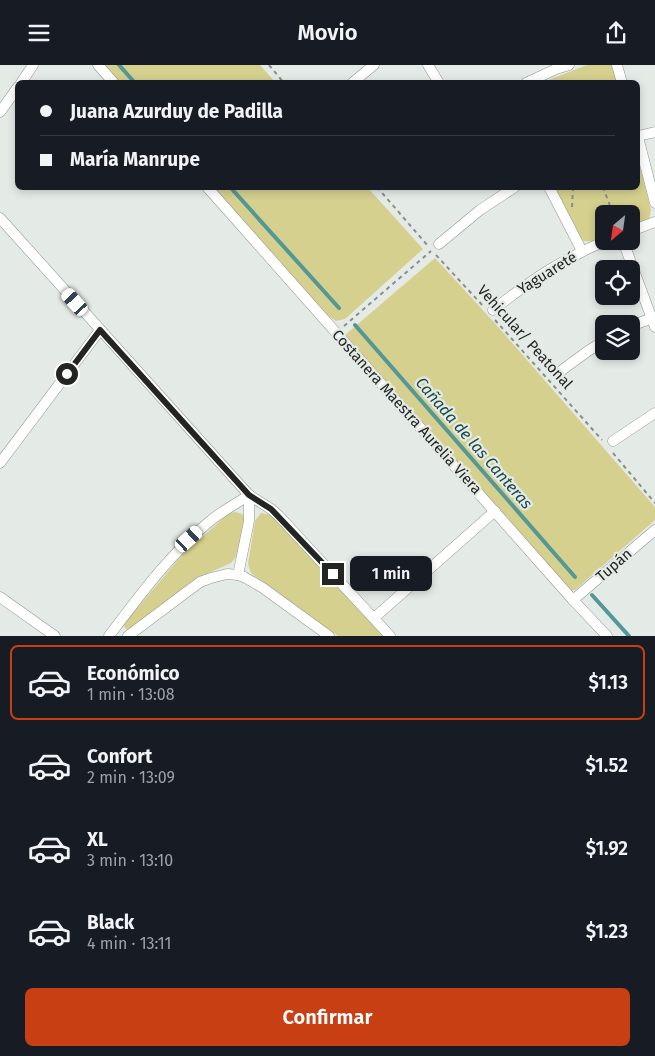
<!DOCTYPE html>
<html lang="es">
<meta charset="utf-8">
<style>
:root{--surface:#171b24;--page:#20242c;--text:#f1f3f6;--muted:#9ea1a6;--line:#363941;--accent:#c83f13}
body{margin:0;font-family:"Fira Sans",sans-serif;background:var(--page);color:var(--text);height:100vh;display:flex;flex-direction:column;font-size:19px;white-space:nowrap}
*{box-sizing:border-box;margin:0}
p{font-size:16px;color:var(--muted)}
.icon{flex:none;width:28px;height:28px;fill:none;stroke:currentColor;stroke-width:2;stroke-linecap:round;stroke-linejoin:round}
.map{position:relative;height:571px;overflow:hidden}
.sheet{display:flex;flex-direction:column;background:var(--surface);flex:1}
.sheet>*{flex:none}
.banner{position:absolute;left:15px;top:15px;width:625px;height:110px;border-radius:8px;box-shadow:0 2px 8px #0003;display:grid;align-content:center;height:110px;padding:0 25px;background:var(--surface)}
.needle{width:32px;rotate:209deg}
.fabs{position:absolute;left:595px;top:140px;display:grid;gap:10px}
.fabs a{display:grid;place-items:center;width:45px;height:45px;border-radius:8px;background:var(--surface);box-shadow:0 2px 8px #0003;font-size:25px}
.end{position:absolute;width:22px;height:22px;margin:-11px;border:6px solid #232523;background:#fff;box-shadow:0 0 0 2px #fff}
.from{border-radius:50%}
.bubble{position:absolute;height:35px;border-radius:8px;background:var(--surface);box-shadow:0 2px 8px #0003;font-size:16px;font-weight:600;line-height:35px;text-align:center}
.car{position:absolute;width:15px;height:30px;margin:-15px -8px;border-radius:6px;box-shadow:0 0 4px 1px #0007;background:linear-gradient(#fff 24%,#345 0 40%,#fff 0 76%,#345 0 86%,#fff 0)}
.banner b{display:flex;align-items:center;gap:18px;height:48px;font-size:19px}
.banner b+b{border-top:1px solid var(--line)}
.banner i{width:12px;height:12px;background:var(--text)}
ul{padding:9px 0 0;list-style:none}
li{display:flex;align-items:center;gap:15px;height:75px;margin:0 10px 8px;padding:0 15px;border:2px solid transparent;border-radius:8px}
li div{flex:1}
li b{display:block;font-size:19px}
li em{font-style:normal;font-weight:600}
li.selected{border-color:var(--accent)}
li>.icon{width:45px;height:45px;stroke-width:1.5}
.primary-button{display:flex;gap:10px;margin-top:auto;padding:10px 25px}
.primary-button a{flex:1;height:58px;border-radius:8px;background:var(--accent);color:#fff;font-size:20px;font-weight:600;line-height:58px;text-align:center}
header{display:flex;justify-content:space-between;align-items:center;height:65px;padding:0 25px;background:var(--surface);font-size:22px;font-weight:600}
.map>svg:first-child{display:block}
.green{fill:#d5d08e}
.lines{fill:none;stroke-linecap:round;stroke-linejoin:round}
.stream{stroke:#539896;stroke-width:4}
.minor-casing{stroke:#8f9590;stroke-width:11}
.path{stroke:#8a8e8b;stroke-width:2;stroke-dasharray:4 4;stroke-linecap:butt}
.minor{stroke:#fff;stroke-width:10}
.route{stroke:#232523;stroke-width:6}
.labels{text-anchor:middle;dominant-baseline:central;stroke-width:4.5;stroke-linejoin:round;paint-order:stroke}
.street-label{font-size:15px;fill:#232523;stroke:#e4eae5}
.water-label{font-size:16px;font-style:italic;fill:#1b4848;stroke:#e4eae5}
</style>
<header><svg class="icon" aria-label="menu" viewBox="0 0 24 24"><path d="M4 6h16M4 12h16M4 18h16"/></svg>Movio<svg class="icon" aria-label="share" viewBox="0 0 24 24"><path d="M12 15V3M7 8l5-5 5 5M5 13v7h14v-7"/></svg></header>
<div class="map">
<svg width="655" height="571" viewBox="0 0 655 571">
<rect width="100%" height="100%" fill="#e4eae5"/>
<g class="green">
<polygon points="105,0 260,0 275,17 119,17 106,3"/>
<polygon points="587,0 612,0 617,18 541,18"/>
<path d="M638 94 651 145 649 154 646 156 631 161V149H604V172C596 175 590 178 581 175L552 123 638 122Z"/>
<polygon points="212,123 368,123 423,184 345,254 336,256 327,250"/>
<polygon points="435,193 500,264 655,442 655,455 575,525 569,525 405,341 345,270"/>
<path d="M235 447 242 449 245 454 240 478 235 493 231 498 204 510 185 523 129 565C125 564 124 562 124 559L183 489 228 449Z"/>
<polygon points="261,448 272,450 385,571 338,571 259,515 251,508 248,499 255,456"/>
</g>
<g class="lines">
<g class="stream">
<polyline points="119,0 135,18"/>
<polyline points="230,122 339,243"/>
<polyline points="355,260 575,512"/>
<polyline points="592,530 629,571"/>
</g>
<defs>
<g id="minor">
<polyline points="98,0 114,18"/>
<polyline points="428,0 439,18"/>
<polyline points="617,0 622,18"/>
<polyline points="21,18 33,0"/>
<polyline points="352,18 374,0"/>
<polyline points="526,18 556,4 569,0"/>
<polyline points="0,47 18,22"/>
<polyline points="638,71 655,67"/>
<polyline points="638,72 655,138"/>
<polyline points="207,122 573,535 607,571"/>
<polyline points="549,122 582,186"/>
<polyline points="0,153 249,430 271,444 279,451 390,571"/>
<polyline points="631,166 655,157"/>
<polyline points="623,176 655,262"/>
<polyline points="439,179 480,145 515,122"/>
<path d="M493 245C530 216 561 195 605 176"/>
<polyline points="631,261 655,252"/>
<polyline points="558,308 588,286 604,276"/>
<polyline points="613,376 655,348"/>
<polyline points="0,398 100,265"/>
<polyline points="238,510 249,456 249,430"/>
<polyline points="0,532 55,571"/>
<polyline points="573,535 655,465"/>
<polyline points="374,553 495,446"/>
<path d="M109 571C140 530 170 489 210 456 222 446 236 439 249 430"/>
<polyline points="128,571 200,517 211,513 227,509 238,510 244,512 263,523 329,571"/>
</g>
</defs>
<use href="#minor" class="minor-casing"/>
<g class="path">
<polyline points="269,0 284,18"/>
<polyline points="377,122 428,181"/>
<polyline points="603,122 613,149"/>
<polyline points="572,142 573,122"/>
<polyline points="436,190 484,242"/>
<polyline points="495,255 602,375"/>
<polyline points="344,261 431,186"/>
<polyline points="613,388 655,438"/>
</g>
<use href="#minor" class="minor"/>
</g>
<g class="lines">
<polyline class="route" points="67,309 100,265 249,430 271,444 333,509"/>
</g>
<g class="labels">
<g class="street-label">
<text transform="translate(547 208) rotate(-32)">Yaguareté</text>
<text transform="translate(525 272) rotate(48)">Vehicular/ Peatonal</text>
<text transform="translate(407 347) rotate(48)">Costanera Maestra Aurelia Viera</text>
<text transform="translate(614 500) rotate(-41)">Tupán</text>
</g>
<g class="water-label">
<text transform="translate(474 378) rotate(49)">Cañada de las Canteras</text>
</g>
</g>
</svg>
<div class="fabs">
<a><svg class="needle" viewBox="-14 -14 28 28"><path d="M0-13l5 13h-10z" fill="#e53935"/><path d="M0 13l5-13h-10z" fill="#9ea1a6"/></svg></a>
<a><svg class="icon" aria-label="locate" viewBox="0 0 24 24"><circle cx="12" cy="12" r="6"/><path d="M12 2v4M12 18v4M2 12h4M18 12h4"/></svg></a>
<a><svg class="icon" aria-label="layers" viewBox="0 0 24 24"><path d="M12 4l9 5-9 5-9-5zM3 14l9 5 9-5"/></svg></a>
</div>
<i class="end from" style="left:67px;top:309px"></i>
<i class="end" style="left:333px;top:509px"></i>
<div class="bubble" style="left:350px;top:491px;width:82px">1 min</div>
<i class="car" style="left:75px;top:237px;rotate:318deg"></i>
<i class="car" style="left:189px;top:474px;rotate:48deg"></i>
<div class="banner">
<b><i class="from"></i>Juana Azurduy de Padilla</b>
<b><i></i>María Manrupe</b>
</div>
</div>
<section class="sheet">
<ul>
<li class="selected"><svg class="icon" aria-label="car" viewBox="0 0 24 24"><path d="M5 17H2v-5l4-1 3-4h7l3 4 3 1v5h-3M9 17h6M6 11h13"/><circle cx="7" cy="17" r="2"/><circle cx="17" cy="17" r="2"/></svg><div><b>Económico</b><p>1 min · 13:08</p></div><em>$1.13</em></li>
<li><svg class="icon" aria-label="car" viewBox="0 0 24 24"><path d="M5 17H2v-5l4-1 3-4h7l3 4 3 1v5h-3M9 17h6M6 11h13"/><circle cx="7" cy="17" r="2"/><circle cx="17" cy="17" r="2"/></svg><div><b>Confort</b><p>2 min · 13:09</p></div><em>$1.52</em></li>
<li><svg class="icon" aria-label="car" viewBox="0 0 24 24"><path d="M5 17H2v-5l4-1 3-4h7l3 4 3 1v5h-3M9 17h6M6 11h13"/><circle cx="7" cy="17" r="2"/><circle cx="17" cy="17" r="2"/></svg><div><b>XL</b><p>3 min · 13:10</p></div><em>$1.92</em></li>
<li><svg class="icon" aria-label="car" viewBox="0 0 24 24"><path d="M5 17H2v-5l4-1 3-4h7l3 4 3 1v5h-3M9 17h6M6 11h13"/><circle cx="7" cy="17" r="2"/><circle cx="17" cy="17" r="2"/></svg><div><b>Black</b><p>4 min · 13:11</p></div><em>$1.23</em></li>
</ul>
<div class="primary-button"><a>Confirmar</a></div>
</section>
